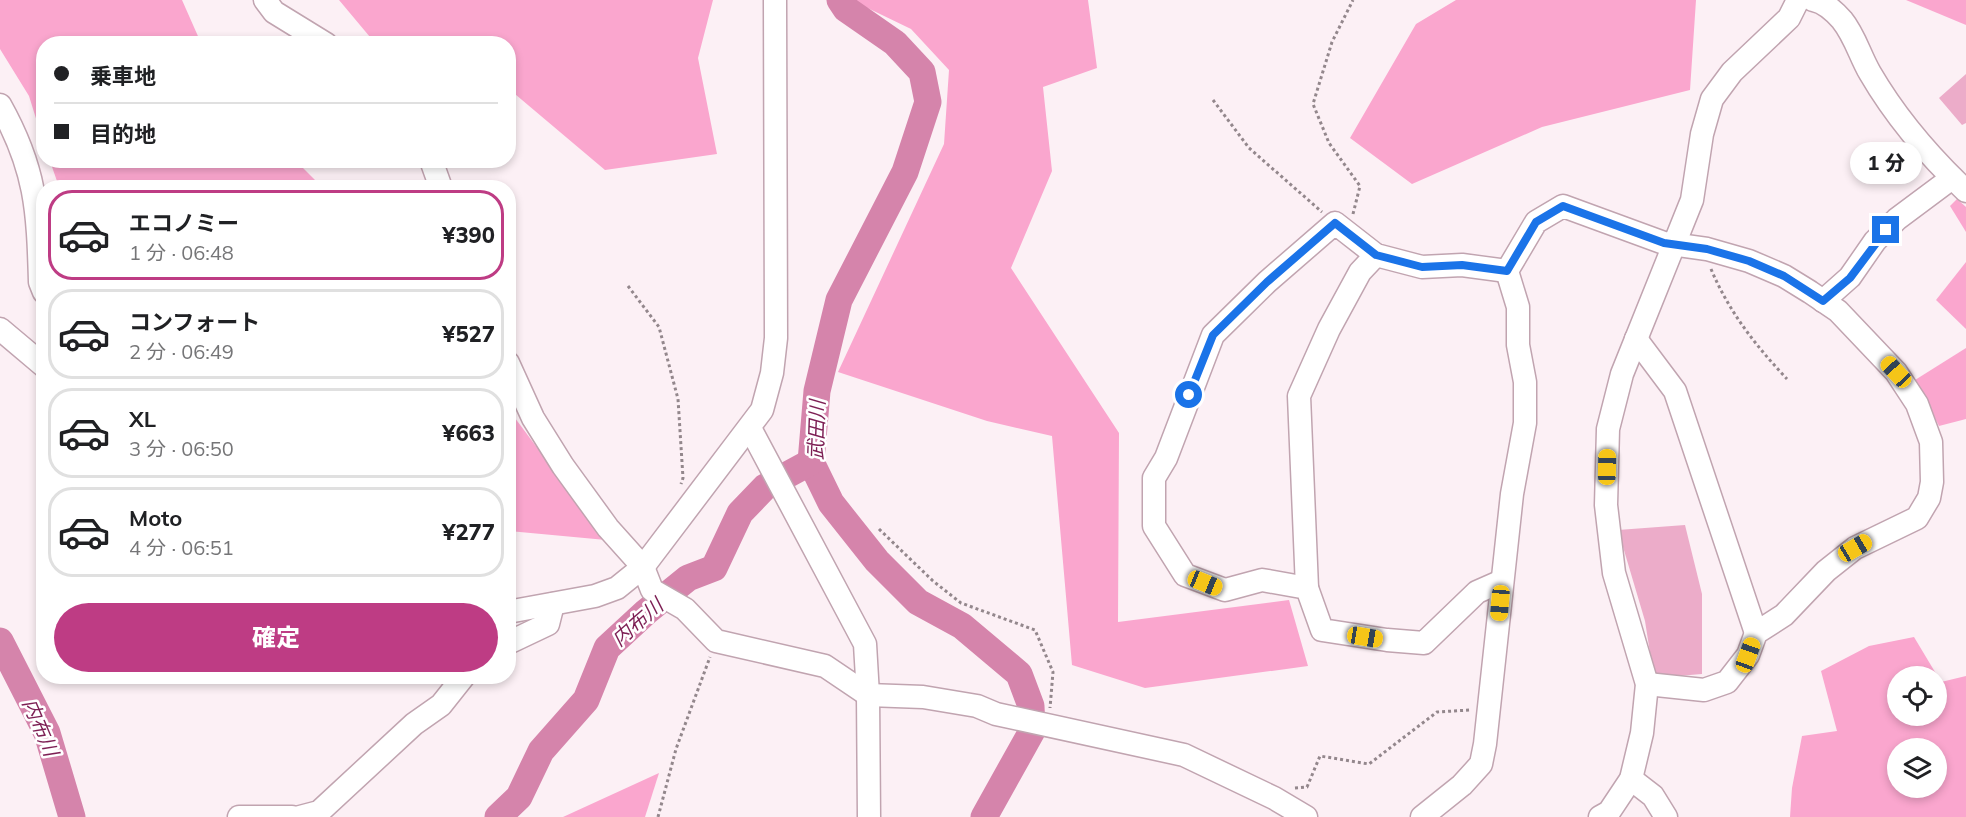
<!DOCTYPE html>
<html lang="ja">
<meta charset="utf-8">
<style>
:root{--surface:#fff;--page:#f2f2f2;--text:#202124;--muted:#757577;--line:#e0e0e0;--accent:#be3c84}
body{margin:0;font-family:Mulish,"Noto Sans JP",sans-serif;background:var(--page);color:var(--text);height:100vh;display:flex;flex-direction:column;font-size:22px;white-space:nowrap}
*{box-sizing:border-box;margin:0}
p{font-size:20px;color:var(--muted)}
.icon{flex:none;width:33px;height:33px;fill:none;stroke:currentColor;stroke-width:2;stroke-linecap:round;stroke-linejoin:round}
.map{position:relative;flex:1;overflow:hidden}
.panel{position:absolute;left:36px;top:180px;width:480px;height:504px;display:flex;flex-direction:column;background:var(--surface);border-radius:24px;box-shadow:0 3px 9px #0003}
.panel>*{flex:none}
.hud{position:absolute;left:36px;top:36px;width:480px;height:132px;border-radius:24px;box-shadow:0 3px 9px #0003;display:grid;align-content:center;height:132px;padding:0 18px;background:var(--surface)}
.buttons{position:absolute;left:1887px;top:666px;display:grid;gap:12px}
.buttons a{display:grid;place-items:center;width:60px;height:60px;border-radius:50%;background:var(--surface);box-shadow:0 3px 9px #0003;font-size:30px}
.end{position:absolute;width:27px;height:27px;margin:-14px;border:8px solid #1a73e8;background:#fff;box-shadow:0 0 0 3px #fff}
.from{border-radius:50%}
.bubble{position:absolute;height:42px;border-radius:21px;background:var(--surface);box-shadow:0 3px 9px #0003;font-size:20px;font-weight:800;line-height:42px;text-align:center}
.car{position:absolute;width:18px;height:36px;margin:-18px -9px;border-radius:8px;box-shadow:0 0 4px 2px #0007;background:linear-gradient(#f5c518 24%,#345 0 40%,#f5c518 0 76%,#345 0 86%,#f5c518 0)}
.hud b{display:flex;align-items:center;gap:21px;height:57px;font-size:22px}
.hud b+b{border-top:2px solid var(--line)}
.hud i{width:15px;height:15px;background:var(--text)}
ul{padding:10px 0 0;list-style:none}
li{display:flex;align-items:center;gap:18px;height:90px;margin:0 12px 9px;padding:0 6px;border:3px solid var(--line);border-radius:24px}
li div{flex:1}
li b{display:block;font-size:22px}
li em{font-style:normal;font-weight:800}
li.active{border-color:var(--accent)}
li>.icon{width:54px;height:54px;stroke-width:1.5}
.cta{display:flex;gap:12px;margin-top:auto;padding:12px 18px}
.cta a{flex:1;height:69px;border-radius:36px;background:var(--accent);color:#fff;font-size:24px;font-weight:800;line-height:69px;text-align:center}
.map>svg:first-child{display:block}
.green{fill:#ecacc9}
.forest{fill:#faa6ce;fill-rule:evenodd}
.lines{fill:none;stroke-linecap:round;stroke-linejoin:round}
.river{stroke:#d584ab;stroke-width:27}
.minor-casing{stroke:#c1a4b0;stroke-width:25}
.path{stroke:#93878c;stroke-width:3;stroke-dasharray:3 3;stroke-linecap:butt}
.minor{stroke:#fff;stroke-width:22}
.route{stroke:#1a73e8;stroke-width:8}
.labels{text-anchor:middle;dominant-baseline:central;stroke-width:5;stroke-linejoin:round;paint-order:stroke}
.water-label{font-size:20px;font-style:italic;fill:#7d1f54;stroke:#fff}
</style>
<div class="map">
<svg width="1966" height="817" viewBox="0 0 1966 817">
<rect width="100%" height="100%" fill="#fcf0f5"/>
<g class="green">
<polygon points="1966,74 1966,123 1962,125 1939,98"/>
<polygon points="1685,525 1702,594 1702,674 1654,678 1645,621 1618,530"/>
</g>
<g class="forest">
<polygon points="0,0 182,0 201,43 44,44 43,141 29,96 0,49"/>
<polygon points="339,0 713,0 698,58 717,154 605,170 509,89 508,44 375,43"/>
<polygon points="851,0 1088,0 1097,68 1043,87 1052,171 1011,268 1119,433 1118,622 1289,600 1308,666 1145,688 1072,665 1052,436 987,421 838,372 944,144 949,70 911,29"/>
<polygon points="1456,0 1696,0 1690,90 1542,127 1412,184 1350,138 1416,24"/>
<polygon points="1906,0 1966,0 1966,25"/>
<polygon points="50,161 296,161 322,187 59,187"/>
<polygon points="1957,199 1966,207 1966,232 1950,206"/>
<polygon points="1966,262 1966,329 1936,300"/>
<polygon points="1966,348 1966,419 1939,426 1915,380"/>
<polygon points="509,410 606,540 509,531"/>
<path d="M1914 637 1941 682 1966 676V817H1790L1792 788 1802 736 1837 731 1821 671 1869 646ZM1898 676H1936V716H1898ZM1898 748H1936V788H1898Z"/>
<polygon points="659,773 645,817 563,817"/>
</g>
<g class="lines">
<g class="river">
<polyline points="840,0 846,9 895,43 922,72 928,102 905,172 839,300 817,391 811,462 831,503 877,561 918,602 962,626 1019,674 1031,706 1032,731 984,817"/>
<polyline points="0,641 47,733 72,817"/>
<polyline points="498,817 519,797 541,751 586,700 607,648 646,612 688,578 714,568 740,513 765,487 811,462"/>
</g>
<defs>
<g id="minor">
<polyline points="265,0 274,12 326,44"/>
<path d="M1813 0C1824 2 1834 11 1842 20 1855 36 1860 56 1870 73 1895 116 1930 157 1966 191"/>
<path d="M0 105C36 169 38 210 40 282L44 292"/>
<polyline points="431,160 441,188"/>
<polyline points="1823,301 1850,277 1875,241 1897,219 1952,178"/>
<polyline points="0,329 44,366"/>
<polyline points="1636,339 1675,391 1756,633"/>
<polyline points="508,363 533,418 563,466 608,528 643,567 652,590 685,609 716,641 825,666 868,695 923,697 977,706 996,714 1184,755 1274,798 1306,817"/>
<polyline points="750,428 865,644 868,695 869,817"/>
<polyline points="1502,581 1477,592 1424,643 1387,640 1322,630 1307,588 1262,580 1225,590 1185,575 1154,526 1154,478 1166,458 1213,335 1267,282 1335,223 1376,255 1422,267 1462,265 1507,271"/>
<polyline points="1307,588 1299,396 1329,329 1360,272 1376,255"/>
<polyline points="508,612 595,596 617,588 643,567 762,410 772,373 776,338 775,0"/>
<polyline points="508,643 548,624 553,604"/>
<polyline points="1631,779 1653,796 1666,817"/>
<polyline points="239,817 292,817"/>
<polyline points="300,817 319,812 414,724 441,705 464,676"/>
<polyline points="1422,817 1462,785 1481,764 1485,744 1512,494 1525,423 1525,382 1518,345 1518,307 1507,271 1536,222 1563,206 1664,243 1707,249 1749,261 1784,276 1810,292 1838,311 1896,372 1917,404 1931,442 1932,482 1929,498 1917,518 1855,548 1826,571 1784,615 1756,633 1748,655 1727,682 1704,690 1647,684"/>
<polyline points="1600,817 1609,812 1631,779 1642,733 1647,684 1614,573 1606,505 1608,429 1622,374 1692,200 1702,134 1712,99 1732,72 1789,18 1798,0"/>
</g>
</defs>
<use href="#minor" class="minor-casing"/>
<g class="path">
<polyline points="1213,100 1249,148 1322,212"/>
<polyline points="1353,214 1360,186 1329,143 1313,104 1332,42 1353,0"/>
<path d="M1711 269C1729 312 1756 346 1787 379"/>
<polyline points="628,286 659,327 678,399 683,478 681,484"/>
<polyline points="879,529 933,581 961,603 1035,630 1053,672 1050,708"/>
<polyline points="312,676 371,682 380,676"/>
<polyline points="1295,788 1307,787 1320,756 1369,764 1437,712 1470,710"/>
<polyline points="658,817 676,749 710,657"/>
</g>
<use href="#minor" class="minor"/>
</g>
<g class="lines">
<polyline class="route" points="1189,395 1213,335 1267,282 1335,223 1376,255 1422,267 1462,265 1507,271 1536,222 1563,206 1664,243 1707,249 1749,261 1784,276 1823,301 1850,278 1886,230"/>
</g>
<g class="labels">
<g class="water-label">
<text transform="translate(816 430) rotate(-88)">武田川</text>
<text transform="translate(637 622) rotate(-41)">内布川</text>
<text transform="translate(41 727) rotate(67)">内布川</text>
</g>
</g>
</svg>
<div class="buttons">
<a><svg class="icon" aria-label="locate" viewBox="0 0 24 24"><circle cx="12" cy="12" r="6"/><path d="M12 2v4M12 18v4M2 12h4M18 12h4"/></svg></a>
<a><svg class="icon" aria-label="layers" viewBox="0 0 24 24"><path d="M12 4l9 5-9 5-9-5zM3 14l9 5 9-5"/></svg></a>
</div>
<i class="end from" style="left:1189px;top:395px"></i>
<i class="end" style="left:1886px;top:230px"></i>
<div class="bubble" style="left:1850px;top:142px;width:72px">1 分</div>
<i class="car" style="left:1896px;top:372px;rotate:317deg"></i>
<i class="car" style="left:1607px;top:467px;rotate:1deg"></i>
<i class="car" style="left:1855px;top:548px;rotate:60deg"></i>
<i class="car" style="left:1205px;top:583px;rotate:112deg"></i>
<i class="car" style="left:1500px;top:603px;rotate:185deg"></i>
<i class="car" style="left:1365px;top:637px;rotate:99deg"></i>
<i class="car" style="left:1748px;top:655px;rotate:20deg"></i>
<div class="hud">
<b><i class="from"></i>乗車地</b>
<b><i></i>目的地</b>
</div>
<section class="panel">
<ul>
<li class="active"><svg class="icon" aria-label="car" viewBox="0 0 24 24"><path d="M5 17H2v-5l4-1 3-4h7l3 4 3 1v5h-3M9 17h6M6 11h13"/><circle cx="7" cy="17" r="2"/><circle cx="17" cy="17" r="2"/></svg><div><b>エコノミー</b><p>1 分 · 06:48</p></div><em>¥390</em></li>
<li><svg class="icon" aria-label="car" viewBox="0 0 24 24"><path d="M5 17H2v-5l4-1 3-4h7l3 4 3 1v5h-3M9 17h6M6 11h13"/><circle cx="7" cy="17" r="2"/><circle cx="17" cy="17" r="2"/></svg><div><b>コンフォート</b><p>2 分 · 06:49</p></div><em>¥527</em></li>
<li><svg class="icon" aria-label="car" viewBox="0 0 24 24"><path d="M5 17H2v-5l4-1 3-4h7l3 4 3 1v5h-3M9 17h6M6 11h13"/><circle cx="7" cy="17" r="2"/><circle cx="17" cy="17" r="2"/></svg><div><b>XL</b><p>3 分 · 06:50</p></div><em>¥663</em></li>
<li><svg class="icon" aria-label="car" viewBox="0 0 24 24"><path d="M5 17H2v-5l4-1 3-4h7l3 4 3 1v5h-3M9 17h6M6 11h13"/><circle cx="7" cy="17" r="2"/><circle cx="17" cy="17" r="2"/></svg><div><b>Moto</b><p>4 分 · 06:51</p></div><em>¥277</em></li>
</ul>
<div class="cta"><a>確定</a></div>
</section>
</div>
